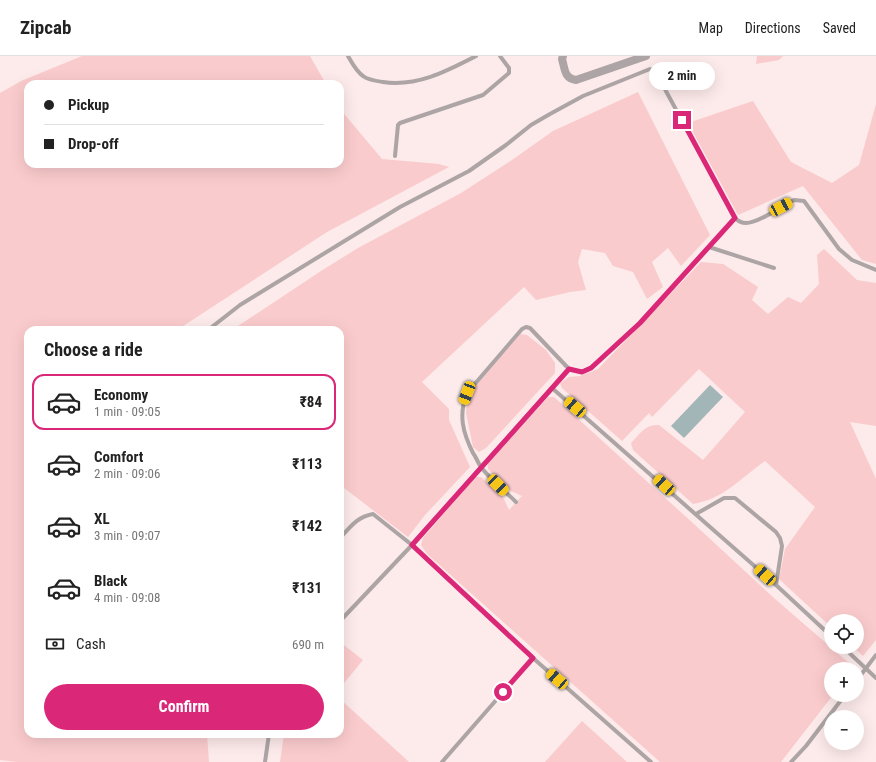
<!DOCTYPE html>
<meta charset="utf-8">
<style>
:root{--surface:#fff;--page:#f2f2f2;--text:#222;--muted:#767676;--line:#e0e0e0;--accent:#db2777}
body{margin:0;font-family:"Roboto Condensed",sans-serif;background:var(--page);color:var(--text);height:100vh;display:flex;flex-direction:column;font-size:15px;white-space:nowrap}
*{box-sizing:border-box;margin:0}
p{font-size:13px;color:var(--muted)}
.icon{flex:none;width:22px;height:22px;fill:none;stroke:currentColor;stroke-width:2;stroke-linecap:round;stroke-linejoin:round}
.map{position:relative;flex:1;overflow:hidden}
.side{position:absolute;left:24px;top:270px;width:320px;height:412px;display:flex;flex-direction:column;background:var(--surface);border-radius:12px;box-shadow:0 4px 16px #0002}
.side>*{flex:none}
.guide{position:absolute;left:24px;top:24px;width:320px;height:88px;border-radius:12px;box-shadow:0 4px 16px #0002;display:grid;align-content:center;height:88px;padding:0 20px;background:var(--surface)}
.fabs{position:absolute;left:824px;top:558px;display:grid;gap:8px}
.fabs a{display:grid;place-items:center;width:40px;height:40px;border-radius:50%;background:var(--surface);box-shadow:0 4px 16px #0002;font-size:20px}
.end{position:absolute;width:18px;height:18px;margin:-9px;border:5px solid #db2777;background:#fff;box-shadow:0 0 0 2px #fff}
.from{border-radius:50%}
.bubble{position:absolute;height:28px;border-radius:14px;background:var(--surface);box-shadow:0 4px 16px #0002;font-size:13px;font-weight:700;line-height:28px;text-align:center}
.car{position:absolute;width:12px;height:24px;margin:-12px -6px;border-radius:5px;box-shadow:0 0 3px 1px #0007;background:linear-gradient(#f5c518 24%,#345 0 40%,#f5c518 0 76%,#345 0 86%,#f5c518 0)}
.guide b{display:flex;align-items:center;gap:14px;height:38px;font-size:15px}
.guide b+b{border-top:1px solid var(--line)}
.guide i{width:10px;height:10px;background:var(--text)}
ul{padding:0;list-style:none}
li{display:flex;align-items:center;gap:12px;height:56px;margin:0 8px 6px;padding:0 12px;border:2px solid transparent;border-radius:12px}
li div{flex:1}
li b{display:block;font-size:15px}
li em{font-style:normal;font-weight:700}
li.on{border-color:var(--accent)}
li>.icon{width:36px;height:36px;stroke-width:1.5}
h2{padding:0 20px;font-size:18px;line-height:48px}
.pay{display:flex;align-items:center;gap:10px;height:44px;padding:0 20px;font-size:15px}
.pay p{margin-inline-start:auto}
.cta{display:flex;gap:8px;margin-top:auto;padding:8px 20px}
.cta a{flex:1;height:46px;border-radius:24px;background:var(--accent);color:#fff;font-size:16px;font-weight:700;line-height:46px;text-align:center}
header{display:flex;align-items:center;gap:24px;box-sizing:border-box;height:56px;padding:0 20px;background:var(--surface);border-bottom:1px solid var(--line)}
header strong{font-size:19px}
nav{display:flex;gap:22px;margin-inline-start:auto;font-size:14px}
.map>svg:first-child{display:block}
.green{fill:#facbcd}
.building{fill:#a3b6b7}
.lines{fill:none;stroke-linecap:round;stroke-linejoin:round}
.lane{stroke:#ada5a5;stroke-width:4}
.street{stroke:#ada5a5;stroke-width:8}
.route{stroke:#db2777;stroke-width:5}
</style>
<header>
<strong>Zipcab</strong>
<nav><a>Map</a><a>Directions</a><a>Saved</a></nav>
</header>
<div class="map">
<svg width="876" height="706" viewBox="0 0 876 706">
<rect width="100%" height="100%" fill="#fdeaea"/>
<g class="green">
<polygon points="82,0 310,0 326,28 28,28 28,108 340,108 340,51 345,59 382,103 439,108 449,111 327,176 177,274 28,274 28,678 207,678 209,706 17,706 0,704 0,37 21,25"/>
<polygon points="757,0 783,0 779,4 756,8"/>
<polygon points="638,36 710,179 681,210 668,192 652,206 663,231 647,243 633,216 613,210 605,197 582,193 578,206 586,234 570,236 536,244 524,231 422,326 449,353 449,364 470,411 425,459 408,481 344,432 340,435 340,274 232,274 321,215 358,192 461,137 512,104 553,75"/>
<polygon points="753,45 791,106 832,127 859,109 876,48 876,208 862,204 803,130 738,159 688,67"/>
<path d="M824 193 857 224 876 227V370L850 366 876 423V584L863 600 853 591H857V565H831V571L779 523 785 493 815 451 765 405C740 422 726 442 693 448L633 394 631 387C640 378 645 368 659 369L703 404 745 356 699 313 652 361 649 357 622 385 562 332 560 327 569 321 580 320 598 313 701 206 723 208 758 231 752 244 768 258 788 241 801 247 819 228 817 199Z"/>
<polygon points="520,278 527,279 546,294 555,307 555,317 486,392 479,396 473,391 466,357 467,338"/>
<polygon points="548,341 554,341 695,469 774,542 849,607 848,613 831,613 831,639 833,639 781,706 660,706 427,498 421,489 423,482 475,421 481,421 503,441 509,454 522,440 511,435 488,413 488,406"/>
<polygon points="340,586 363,604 340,632"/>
<polygon points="340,643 409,706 280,706 284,678 340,678"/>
<polygon points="582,665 627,706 545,706"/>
</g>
<polygon class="building" points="710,329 723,341 684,382 671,370"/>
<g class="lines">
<g class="lane">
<path d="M348 0C352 7 356 15 363 20 368 24 376 25 383 26 417 31 447 15 476 0"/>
<polyline points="395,100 398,69 400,67 483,39 509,17 509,12 500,0"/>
<polyline points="709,191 774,212"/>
<path d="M208 274 240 249 400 151 469 115 506 89 531 69 550 58 583 40 650 13 655 15 735 162C738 165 742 167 746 167 758 167 783 150 794 144L804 145 839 193 852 204 876 214"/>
<polyline points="552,332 776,529 831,580"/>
<path d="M516 446C506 436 489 422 481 411 478 407 476 401 473 397 463 377 458 359 467 337L522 273 526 271 530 272 569 313 582 316 591 312 640 267 735 162"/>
<polyline points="696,458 724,442 735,442 776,476 780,482 782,490 776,529"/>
<path d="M340 482C351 470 357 461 373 458L412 489 533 602 651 706"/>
<polyline points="340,565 412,489 569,313"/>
<polyline points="843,591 876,622"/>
<polyline points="857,624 876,599"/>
<polyline points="265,706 269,678"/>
<polyline points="442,706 533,602"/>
<polyline points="791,706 806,690 845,639"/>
</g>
<path class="street" d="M563 0 562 3C565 13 564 22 576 24L646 0"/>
</g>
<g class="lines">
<polyline class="route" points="503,636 533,602 412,489 569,313 582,316 591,312 640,267 735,162 682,64"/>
</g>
</svg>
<div class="fabs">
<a><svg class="icon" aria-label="locate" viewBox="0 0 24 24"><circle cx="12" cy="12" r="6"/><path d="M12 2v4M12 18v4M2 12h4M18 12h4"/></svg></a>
<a>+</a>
<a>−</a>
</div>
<i class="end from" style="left:503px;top:636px"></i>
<i class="end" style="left:682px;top:64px"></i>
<div class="bubble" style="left:649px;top:6px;width:66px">2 min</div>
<i class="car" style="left:781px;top:151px;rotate:62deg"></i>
<i class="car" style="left:467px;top:337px;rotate:201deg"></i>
<i class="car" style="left:575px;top:351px;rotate:311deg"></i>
<i class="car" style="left:498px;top:429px;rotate:135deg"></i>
<i class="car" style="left:664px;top:429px;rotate:312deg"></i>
<i class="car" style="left:765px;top:519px;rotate:312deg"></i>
<i class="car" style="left:557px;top:623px;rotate:311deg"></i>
<div class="guide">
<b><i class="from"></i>Pickup</b>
<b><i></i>Drop-off</b>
</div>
<section class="side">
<h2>Choose a ride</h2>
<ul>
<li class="on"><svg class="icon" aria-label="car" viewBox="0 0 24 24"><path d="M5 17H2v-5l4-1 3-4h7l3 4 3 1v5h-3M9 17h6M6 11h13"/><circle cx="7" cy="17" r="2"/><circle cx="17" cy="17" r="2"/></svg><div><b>Economy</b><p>1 min · 09:05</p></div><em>₹84</em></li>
<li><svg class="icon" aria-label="car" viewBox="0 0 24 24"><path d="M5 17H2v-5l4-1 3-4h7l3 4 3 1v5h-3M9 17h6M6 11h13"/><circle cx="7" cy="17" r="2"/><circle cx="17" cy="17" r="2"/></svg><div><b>Comfort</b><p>2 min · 09:06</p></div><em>₹113</em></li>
<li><svg class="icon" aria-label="car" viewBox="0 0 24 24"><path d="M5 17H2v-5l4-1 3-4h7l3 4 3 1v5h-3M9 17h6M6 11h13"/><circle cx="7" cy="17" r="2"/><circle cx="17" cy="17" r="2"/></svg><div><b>XL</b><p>3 min · 09:07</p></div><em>₹142</em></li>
<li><svg class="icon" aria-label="car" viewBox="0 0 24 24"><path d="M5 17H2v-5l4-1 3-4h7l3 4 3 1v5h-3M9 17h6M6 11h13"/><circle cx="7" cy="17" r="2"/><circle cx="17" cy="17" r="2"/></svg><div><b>Black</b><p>4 min · 09:08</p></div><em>₹131</em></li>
</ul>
<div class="pay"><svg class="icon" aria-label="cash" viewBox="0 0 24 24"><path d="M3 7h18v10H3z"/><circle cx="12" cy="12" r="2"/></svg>Cash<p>690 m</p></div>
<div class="cta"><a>Confirm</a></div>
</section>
</div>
